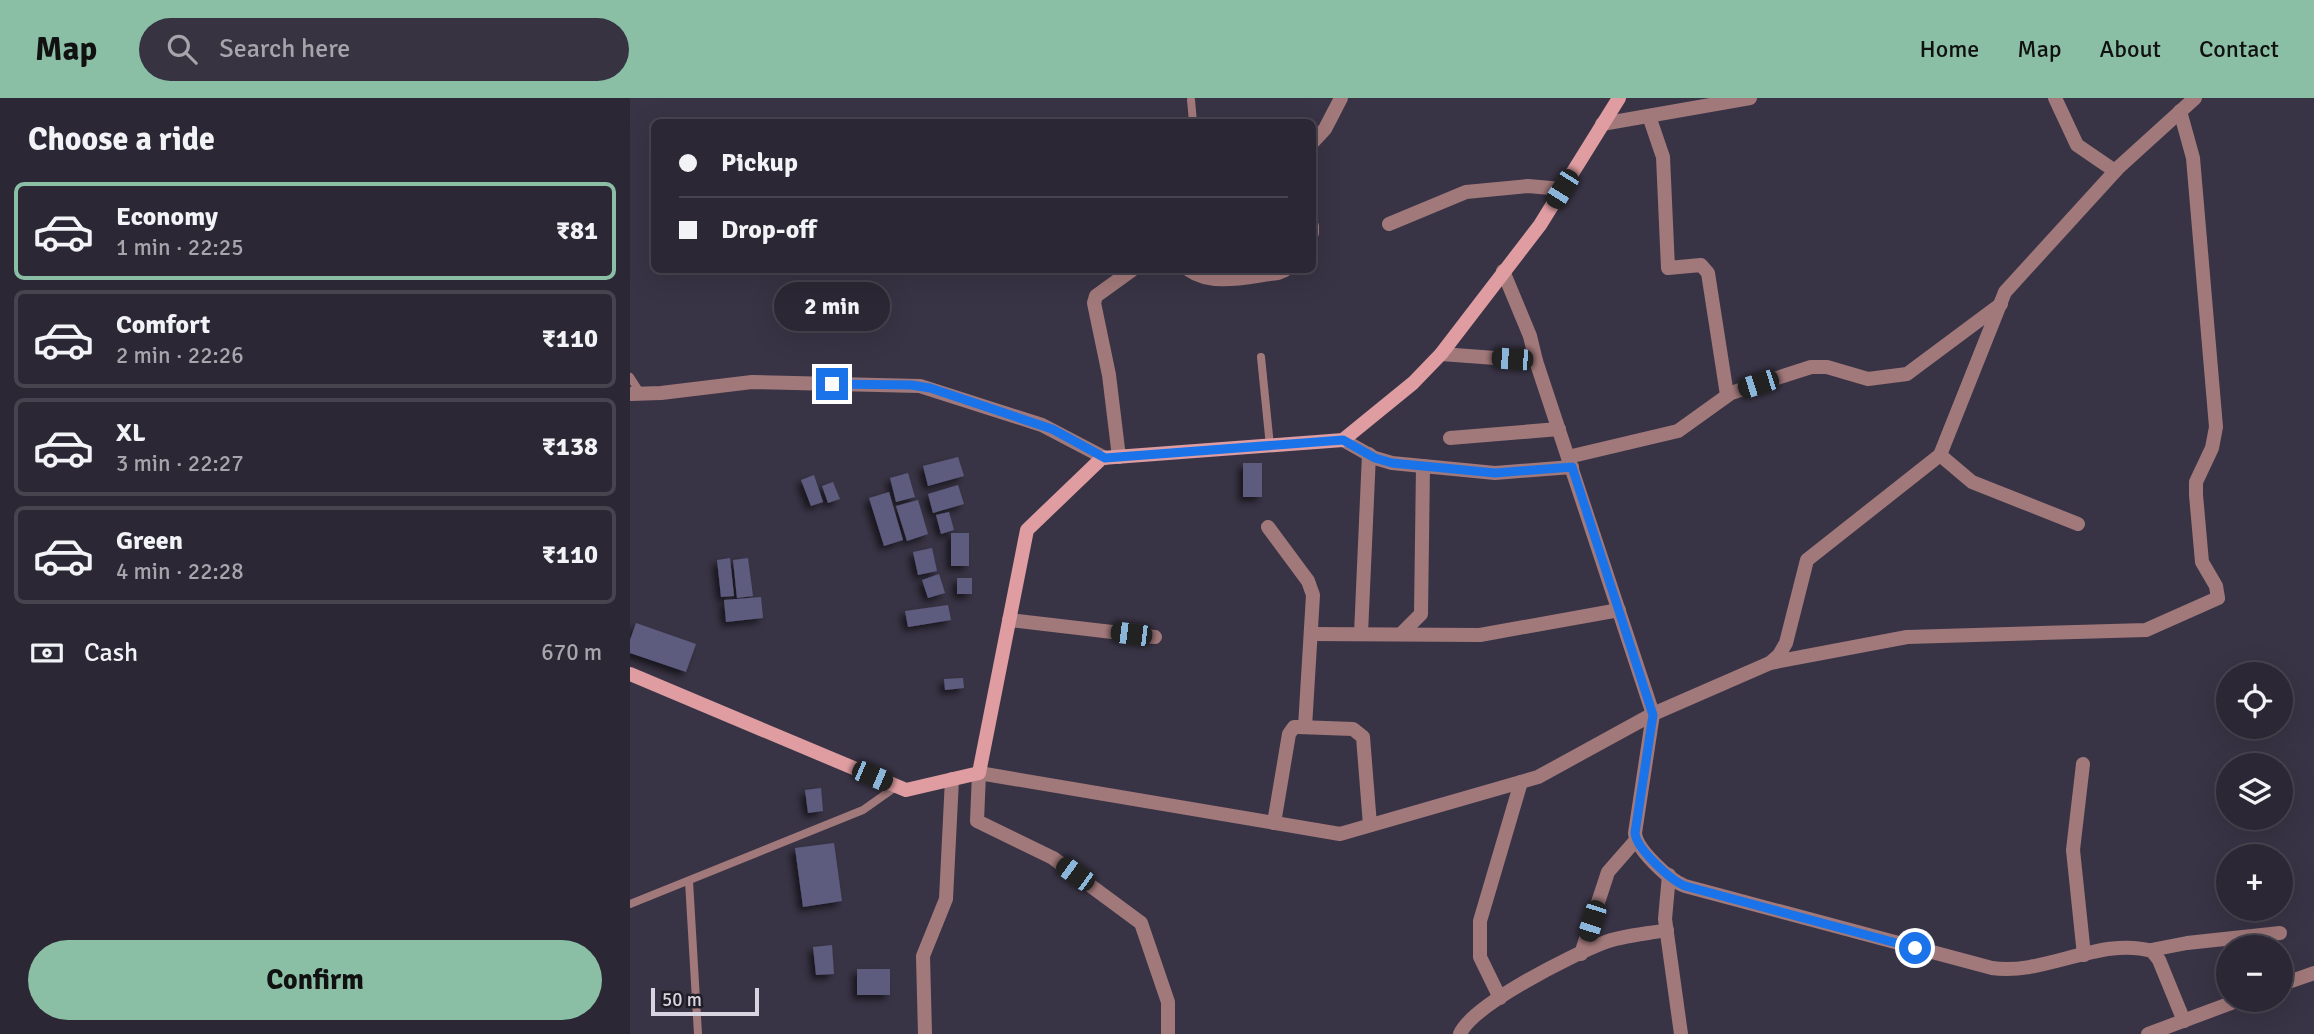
<!DOCTYPE html>
<meta charset="utf-8">
<style>
:root{--surface:#2b2734;--page:#373340;--text:#f1f3f6;--muted:#a6a5ac;--line:#47444f;--accent:#8abfa5}
body{margin:0;font-family:Signika,sans-serif;background:var(--page);color:var(--text);height:100vh;display:flex;flex-direction:column;font-size:26px;white-space:nowrap}
*{box-sizing:border-box;margin:0}
p{font-size:23px;color:var(--muted)}
.icon{flex:none;width:38px;height:38px;fill:none;stroke:currentColor;stroke-width:2;stroke-linecap:round;stroke-linejoin:round}
.map{position:relative;flex:1;overflow:hidden}
.panel{display:flex;flex-direction:column;background:var(--surface);width:630px}
.panel>*{flex:none}
.hud{position:absolute;left:21px;top:21px;width:665px;height:154px;border-radius:10px;box-shadow:0 7px 28px #0002,0 0 0 2px var(--line);display:grid;align-content:center;height:154px;padding:0 28px;background:var(--surface)}
.buttons{position:absolute;left:1586px;top:564px;display:grid;gap:14px}
.buttons a{display:grid;place-items:center;width:77px;height:77px;border-radius:50%;background:var(--surface);box-shadow:0 7px 28px #0002,0 0 0 2px var(--line);font-size:35px}
.scale{position:absolute;left:21px;bottom:18px;width:108px;box-sizing:border-box;padding-left:7px;border:4px solid #d8d5e0;border-top:0;font-size:19px;line-height:24px;white-space:nowrap;color:#d8d5e0;-webkit-text-stroke:5px #1f1d25;paint-order:stroke}
.end{position:absolute;width:32px;height:32px;margin:-16px;border:9px solid #1a73e8;background:#fff;box-shadow:0 0 0 4px #fff}
.from{border-radius:50%}
.bubble{position:absolute;height:49px;border-radius:24px;background:var(--surface);box-shadow:0 7px 28px #0002,0 0 0 2px var(--line);font-size:23px;font-weight:700;line-height:49px;text-align:center}
.car{position:absolute;width:21px;height:42px;margin:-21px -10px;border-radius:9px;box-shadow:0 0 5px 2px #0007;background:linear-gradient(#222 24%,#8ab4d8 0 40%,#222 0 76%,#8ab4d8 0 86%,#222 0)}
.hud b{display:flex;align-items:center;gap:24px;height:66px;font-size:26px}
.hud b+b{border-top:2px solid var(--line)}
.hud i{width:18px;height:18px;background:var(--text)}
ul{padding:0;list-style:none}
li{display:flex;align-items:center;gap:21px;height:98px;margin:0 14px 10px;padding:0 14px;border:4px solid var(--line);border-radius:10px}
li div{flex:1}
li b{display:block;font-size:26px}
li em{font-style:normal;font-weight:700}
li.current{border-color:var(--accent)}
li>.icon{width:63px;height:63px;stroke-width:1.5}
h2{padding:0 28px;font-size:32px;line-height:84px}
.pay{display:flex;align-items:center;gap:18px;height:77px;padding:0 28px;font-size:26px}
.pay p{margin-inline-start:auto}
.button{display:flex;gap:14px;margin-top:auto;padding:14px 28px}
.button a{flex:1;height:80px;border-radius:42px;background:var(--accent);color:#111;font-size:28px;font-weight:700;line-height:80px;text-align:center}
header{display:flex;align-items:center;gap:42px;box-sizing:border-box;height:98px;padding:0 35px;background:var(--accent);color:#111}
header strong{font-size:33px}
nav{display:flex;gap:38px;margin-inline-start:auto;font-size:24px}
.search{width:490px;height:63px;background:var(--page);display:flex;align-items:center;gap:18px;box-sizing:border-box;padding:0 24px;border-radius:38px;color:var(--muted);font-size:26px}
main{display:flex;flex:1;min-height:0}
.map>svg:first-child{display:block}
.building{fill:#5d5b7f;filter:url(#shadow)}
.lines{fill:none;stroke-linecap:round;stroke-linejoin:round}
.service{stroke:#a2797b;stroke-width:8}
.minor{stroke:#a2797b;stroke-width:14}
.tertiary{stroke:#a2797b;stroke-width:14}
.secondary{stroke:#df9da1;stroke-width:14}
.route{stroke:#1a73e8;stroke-width:9}
</style>
<header>
<strong>Map</strong>
<div class="search"><svg class="icon" aria-label="search" viewBox="0 0 24 24"><circle cx="10" cy="10" r="6"/><path d="M15 15l6 6"/></svg>Search here</div>
<nav><a>Home</a><a>Map</a><a>About</a><a>Contact</a></nav>
</header>
<main>
<section class="panel">
<h2>Choose a ride</h2>
<ul>
<li class="current"><svg class="icon" aria-label="car" viewBox="0 0 24 24"><path d="M5 17H2v-5l4-1 3-4h7l3 4 3 1v5h-3M9 17h6M6 11h13"/><circle cx="7" cy="17" r="2"/><circle cx="17" cy="17" r="2"/></svg><div><b>Economy</b><p>1 min · 22:25</p></div><em>₹81</em></li>
<li><svg class="icon" aria-label="car" viewBox="0 0 24 24"><path d="M5 17H2v-5l4-1 3-4h7l3 4 3 1v5h-3M9 17h6M6 11h13"/><circle cx="7" cy="17" r="2"/><circle cx="17" cy="17" r="2"/></svg><div><b>Comfort</b><p>2 min · 22:26</p></div><em>₹110</em></li>
<li><svg class="icon" aria-label="car" viewBox="0 0 24 24"><path d="M5 17H2v-5l4-1 3-4h7l3 4 3 1v5h-3M9 17h6M6 11h13"/><circle cx="7" cy="17" r="2"/><circle cx="17" cy="17" r="2"/></svg><div><b>XL</b><p>3 min · 22:27</p></div><em>₹138</em></li>
<li><svg class="icon" aria-label="car" viewBox="0 0 24 24"><path d="M5 17H2v-5l4-1 3-4h7l3 4 3 1v5h-3M9 17h6M6 11h13"/><circle cx="7" cy="17" r="2"/><circle cx="17" cy="17" r="2"/></svg><div><b>Green</b><p>4 min · 22:28</p></div><em>₹110</em></li>
</ul>
<div class="pay"><svg class="icon" aria-label="cash" viewBox="0 0 24 24"><path d="M3 7h18v10H3z"/><circle cx="12" cy="12" r="2"/></svg>Cash<p>670 m</p></div>
<div class="button"><a>Confirm</a></div>
</section>
<div class="map">
<svg width="1684" height="936" viewBox="0 0 1684 936">
<defs>
<filter id="shadow"><feDropShadow dx="-4.5" dy="4.5" stdDeviation="3.5" flood-color="#0009"/></filter>
</defs>
<rect width="100%" height="100%" fill="#393445"/>
<g class="building">
<polygon points="328,359 334,378 298,388 293,368"/>
<rect x="613" y="365" width="19" height="34"/>
<polygon points="278,375 285,399 266,404 260,380"/>
<polygon points="184,377 193,404 181,408 171,382"/>
<polygon points="203,384 210,401 198,405 192,388"/>
<polygon points="328,387 334,406 303,415 298,396"/>
<polygon points="259,394 273,442 254,448 239,400"/>
<polygon points="288,402 298,436 277,443 266,408"/>
<polygon points="319,414 324,432 311,436 306,417"/>
<rect x="321" y="435" width="18" height="33"/>
<polygon points="302,450 307,473 288,477 283,454"/>
<polygon points="100,460 104,498 91,499 87,462"/>
<polygon points="118,460 123,498 107,500 103,462"/>
<polygon points="309,476 315,495 298,500 292,482"/>
<rect x="327" y="480" width="15" height="16"/>
<polygon points="131,499 133,520 96,524 94,502"/>
<polygon points="318,507 321,522 278,529 275,513"/>
<polygon points="6,525 66,546 56,574 0,555 0,542"/>
<polygon points="333,580 334,590 315,592 314,581"/>
<polygon points="191,690 193,713 178,715 175,692"/>
<polygon points="204,745 212,803 173,809 165,750"/>
<polygon points="202,847 204,876 186,877 183,849"/>
<rect x="227" y="871" width="33" height="26"/>
</g>
<g class="lines">
<g class="service">
<polyline points="561,2 563,24"/>
<polyline points="631,259 640,348"/>
<polyline points="0,279 11,296"/>
<polyline points="59,783 68,936"/>
<polyline points="0,806 233,712 267,688"/>
</g>
<g class="minor">
<polyline points="1425,0 1447,47 1485,73"/>
<polyline points="1019,18 1033,59 1038,170 1071,167 1078,175 1097,297"/>
<polyline points="972,26 1120,0"/>
<polyline points="682,45 695,31 711,0"/>
<polyline points="759,126 836,94 898,88 932,91"/>
<polyline points="682,128 682,135"/>
<path d="M559 172C583 189 620 178 648 175L655 172"/>
<path d="M873 173 900 238 906 263 1023 616 1005 735C1006 751 1039 782 1055 788L1362 870C1414 878 1471 838 1522 853L1529 862 1554 923"/>
<polyline points="811,256 906,263"/>
<polyline points="0,296 31,295 122,284 290,288 412,327 475,360"/>
<polyline points="820,340 929,331"/>
<polyline points="713,342 745,360 762,365 865,375 942,369"/>
<polyline points="1310,357 1342,384 1448,426"/>
<polyline points="489,359 479,277 464,205 466,198 502,172"/>
<polyline points="938,359 1048,333 1101,295 1181,269 1197,269 1238,281 1277,276 1371,206"/>
<polyline points="638,429 678,483 683,497 675,629"/>
<polyline points="379,522 525,539"/>
<polyline points="681,536 850,537 989,512"/>
<polyline points="731,536 739,356"/>
<polyline points="771,536 791,516 793,368"/>
<polyline points="1140,565 1277,539 1516,532 1588,500 1586,488 1572,464 1566,397 1566,384 1582,350 1586,329 1563,60 1550,13"/>
<polyline points="1453,666 1443,752 1454,857"/>
<polyline points="644,725 659,636 664,629 668,629 723,631 733,639 740,727"/>
<polyline points="1039,777 1035,821 1051,936"/>
<polyline points="1521,852 1557,845 1650,835"/>
<polyline points="951,856 978,774 1006,742"/>
<polyline points="870,900 850,859 850,823 891,684"/>
<polyline points="295,936 293,858 316,801 322,681"/>
<path d="M830 936C842 907 942 857 973 845 993 837 1017 836 1037 832"/>
</g>
<g class="tertiary">
<polyline points="1650,887 1684,875"/>
<polyline points="538,936 538,904 511,825 423,760 347,723 349,675 710,736 908,679 1023,616 1140,565 1149,557 1156,545 1177,462 1310,357 1375,194 1489,69 1565,0"/>
<polyline points="1518,936 1612,901"/>
</g>
<polyline class="secondary" points="0,576 276,692 349,675 397,432 472,360 713,342 783,285 811,256 910,127 989,0"/>
</g>
<g class="lines">
<path class="route" d="M202 286 281 287 300 290 422 331 475 360 713 342 745 360 762 365 865 375 942 369 1023 617 1005 735C1006 750 1040 782 1055 788L1285 850"/>
</g>
</svg>
<div class="buttons">
<a><svg class="icon" aria-label="locate" viewBox="0 0 24 24"><circle cx="12" cy="12" r="6"/><path d="M12 2v4M12 18v4M2 12h4M18 12h4"/></svg></a>
<a><svg class="icon" aria-label="layers" viewBox="0 0 24 24"><path d="M12 4l9 5-9 5-9-5zM3 14l9 5 9-5"/></svg></a>
<a>+</a>
<a>−</a>
</div>
<div class="scale">50 m</div>
<i class="end from" style="left:1285px;top:850px"></i>
<i class="end" style="left:202px;top:286px"></i>
<div class="bubble" style="left:144px;top:184px;width:116px">2 min</div>
<i class="car" style="left:932px;top:91px;rotate:212deg"></i>
<i class="car" style="left:882px;top:261px;rotate:274deg"></i>
<i class="car" style="left:1128px;top:286px;rotate:252deg"></i>
<i class="car" style="left:501px;top:536px;rotate:277deg"></i>
<i class="car" style="left:242px;top:678px;rotate:113deg"></i>
<i class="car" style="left:445px;top:776px;rotate:306deg"></i>
<i class="car" style="left:962px;top:823px;rotate:198deg"></i>
<div class="hud">
<b><i class="from"></i>Pickup</b>
<b><i></i>Drop-off</b>
</div>
</div>
</main>
